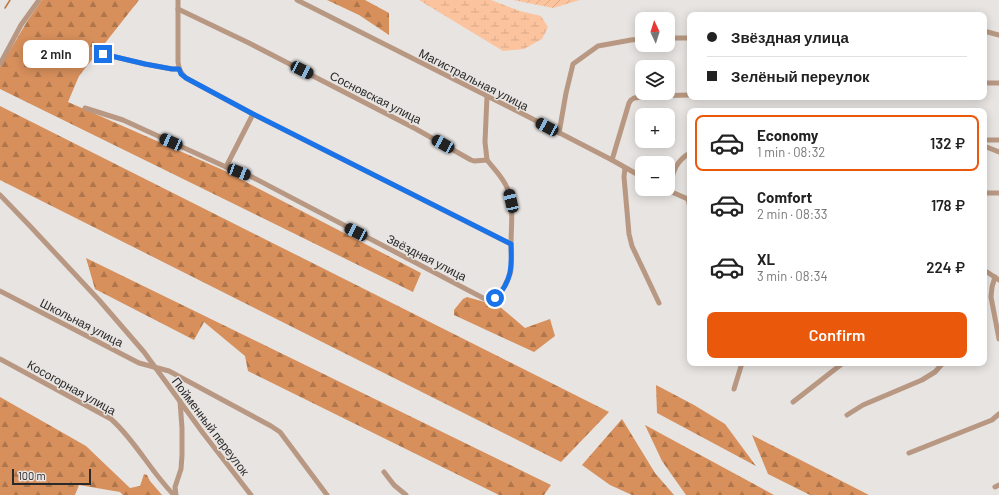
<!DOCTYPE html>
<meta charset="utf-8">
<style>
:root{--surface:#fff;--page:#f2f2f2;--text:#222;--muted:#767676;--line:#e0e0e0;--accent:#ea580c}
body{margin:0;font-family:Barlow,sans-serif;background:var(--page);color:var(--text);height:100vh;display:flex;flex-direction:column;font-size:15px;white-space:nowrap}
*{box-sizing:border-box;margin:0}
p{font-size:13px;color:var(--muted)}
.icon{flex:none;width:22px;height:22px;fill:none;stroke:currentColor;stroke-width:2;stroke-linecap:round;stroke-linejoin:round}
.map{position:relative;flex:1;overflow:hidden}
.panel{position:absolute;left:687px;top:108px;width:300px;height:258px;display:flex;flex-direction:column;background:var(--surface);border-radius:8px;box-shadow:0 2px 10px #0003}
.panel>*{flex:none}
.top-card{position:absolute;left:687px;top:12px;width:300px;height:88px;border-radius:8px;box-shadow:0 2px 10px #0003;display:grid;align-content:center;height:88px;padding:0 20px;background:var(--surface)}
.needle{width:26px;rotate:356deg}
.controls{position:absolute;left:635px;top:12px;display:grid;gap:8px}
.controls a{display:grid;place-items:center;width:40px;height:40px;border-radius:8px;background:var(--surface);box-shadow:0 2px 10px #0003;font-size:20px}
.scale{position:absolute;left:12px;bottom:10px;width:79px;box-sizing:border-box;padding-left:4px;border:2px solid #2b2a2a;border-top:0;font-size:11px;line-height:14px;white-space:nowrap;color:#2b2a2a;-webkit-text-stroke:3px #e7e4e2;paint-order:stroke}
.end{position:absolute;width:18px;height:18px;margin:-9px;border:5px solid #1a73e8;background:#fff;box-shadow:0 0 0 2px #fff}
.from{border-radius:50%}
.bubble{position:absolute;height:28px;border-radius:8px;background:var(--surface);box-shadow:0 2px 10px #0003;font-size:13px;font-weight:600;line-height:28px;text-align:center}
.car{position:absolute;width:12px;height:24px;margin:-12px -6px;border-radius:5px;box-shadow:0 0 3px 1px #0007;background:linear-gradient(#222 24%,#8ab4d8 0 40%,#222 0 76%,#8ab4d8 0 86%,#222 0)}
.top-card b{display:flex;align-items:center;gap:14px;height:38px;font-size:15px}
.top-card b+b{border-top:1px solid var(--line)}
.top-card i{width:10px;height:10px;background:var(--text)}
ul{padding:7px 0 0;list-style:none}
li{display:flex;align-items:center;gap:12px;height:56px;margin:0 8px 6px;padding:0 12px;border:2px solid transparent;border-radius:8px}
li div{flex:1}
li b{display:block;font-size:15px}
li em{font-style:normal;font-weight:600}
li.on{border-color:var(--accent)}
li>.icon{width:36px;height:36px;stroke-width:1.5}
.action{display:flex;gap:8px;margin-top:auto;padding:8px 20px}
.action a{flex:1;height:46px;border-radius:8px;background:var(--accent);color:#fff;font-size:16px;font-weight:600;line-height:46px;text-align:center}
.map>svg:first-child{display:block}
.forest{fill:url(#forest-firs)}
.wetland{fill:url(#wetland-marsh)}
.garden{fill:url(#garden-furrows)}
.lines{fill:none;stroke-linecap:round;stroke-linejoin:round}
.stream{stroke:#bd7643;stroke-width:1.5}
.minor{stroke:#b89882;stroke-width:5}
.route{stroke:#1a73e8;stroke-width:5}
.labels{text-anchor:middle;dominant-baseline:central;stroke-width:3;stroke-linejoin:round;paint-order:stroke}
.street-label{font-size:12px;fill:#2b2a2a;stroke:#e7e4e2}
</style>
<div class="map">
<svg width="999" height="495" viewBox="0 0 999 495">
<defs>
<pattern id="forest-firs" width="22" height="20" patternUnits="userSpaceOnUse"><rect width="22" height="20" fill="#d78f5b"/><path d="M5 1l3.5 6h-7zM16 11l3.5 6h-7z" fill="#af754b"/></pattern>
<pattern id="wetland-marsh" width="20" height="14" patternUnits="userSpaceOnUse"><rect width="20" height="14" fill="#fcc49e"/><path d="M1 5h8M5 5V1M11 12h8M15 12V8" fill="none" stroke="#d8a988"/></pattern>
<pattern id="garden-furrows" width="10" height="10" patternUnits="userSpaceOnUse"><rect width="10" height="10" fill="#fcc49e"/><path d="M-1 1l2-2M0 10L10 0M9 11l2-2" fill="none" stroke="#d8a988"/></pattern>
</defs>
<rect width="100%" height="100%" fill="#e7e4e2"/>
<g class="forest">
<polygon points="42,0 139,0 79,76 68,102 223,170 421,273 413,292 0,89 0,67 28,20"/>
<polygon points="327,0 365,0 389,13 389,35 359,15"/>
<polygon points="0,106 609,412 561,462 0,180"/>
<polygon points="86,258 551,485 544,495 499,495 248,371 245,356 204,322 194,340 95,289"/>
<polygon points="467,297 499,306 525,328 550,319 555,336 534,352 454,315 454,310 463,299"/>
<polygon points="656,385 694,405 725,424 756,466 657,413"/>
<polygon points="0,397 86,446 130,488 140,486 144,474 147,475 150,481 162,495 123,495 120,492 79,485 75,495 0,495"/>
<polygon points="622,419 655,473 674,495 632,495 610,485 582,465"/>
<polygon points="645,425 774,495 686,495 662,461"/>
<polygon points="752,435 869,495 810,495 768,474"/>
</g>
<polygon class="wetland" points="419,0 491,0 520,11 541,16 548,27 542,39 524,49 503,51"/>
<polygon class="garden" points="513,0 580,0 553,8"/>
<g class="lines">
<polyline class="stream" points="5,8 10,0"/>
<g class="minor">
<path d="M178 0V62C179 70 181 73 186 78L253 114 511 244"/>
<polyline points="297,0 523,114 612,160 642,177"/>
<polyline points="178,9 249,43 416,129 471,160 474,161 487,160 485,142 487,96"/>
<polyline points="984,31 999,35"/>
<polyline points="668,38 690,38"/>
<polyline points="103,54 145,64 172,69 179,69"/>
<polyline points="0,64 21,25 39,0"/>
<polyline points="984,83 999,83"/>
<polyline points="85,108 123,120 226,167"/>
<path d="M253 114 226 167 252 177 485 299C497 299 503 291 507 281 509 277 511 273 511 269 512 261 511 253 511 245 511 226 514 208 508 190 504 178 494 169 487 160"/>
<polyline points="559,133 566,93 573,64 598,46 631,40 642,39"/>
<polyline points="984,140 999,140"/>
<polyline points="984,146 999,152"/>
<polyline points="612,160 629,103 631,100 634,98 651,96 690,95"/>
<polyline points="625,168 624,177 629,234 632,246 659,303"/>
<polyline points="665,189 690,200"/>
<path d="M668 191C673 174 674 162 690 153"/>
<polyline points="984,193 999,193"/>
<polyline points="0,195 29,225 99,300 144,352 203,433 251,495"/>
<polyline points="688,199 690,208"/>
<polyline points="984,270 999,280"/>
<polyline points="995,277 992,287 991,297 999,339"/>
<polyline points="0,291 139,363 169,371 271,426 280,432 327,495"/>
<path d="M0 359 111 419C135 440 151 472 174 495"/>
<polyline points="734,389 742,363"/>
<polyline points="793,402 843,363"/>
<polyline points="847,415 863,405 922,380 935,372 943,363"/>
<polyline points="909,453 992,420 999,414"/>
<polyline points="384,472 394,485 406,495"/>
<polyline points="995,487 999,485"/>
<polyline points="176,495 175,487 181,469 182,455 182,428 180,401"/>
</g>
</g>
<g class="lines">
<path class="route" d="M103 54 145 64 172 69H179L181 74 186 78 253 114 511 244C512 265 512 283 495 298"/>
</g>
<g class="labels">
<g class="street-label">
<text transform="translate(474 79) rotate(27)">Магистральная улица</text>
<text transform="translate(376 97) rotate(27)">Сосновская улица</text>
<text transform="translate(427 257) rotate(27)">Звёздная улица</text>
<text transform="translate(82 322) rotate(27)">Школьная улица</text>
<text transform="translate(72 387) rotate(29)">Косогорная улица</text>
<text transform="translate(211 426) rotate(53)">Пойменный переулок</text>
</g>
</g>
</svg>
<div class="controls">
<a><svg class="needle" viewBox="-14 -14 28 28"><path d="M0-13l5 13h-10z" fill="#e53935"/><path d="M0 13l5-13h-10z" fill="#767676"/></svg></a>
<a><svg class="icon" aria-label="layers" viewBox="0 0 24 24"><path d="M12 4l9 5-9 5-9-5zM3 14l9 5 9-5"/></svg></a>
<a>+</a>
<a>−</a>
</div>
<div class="scale">100 m</div>
<i class="end from" style="left:495px;top:298px"></i>
<i class="end" style="left:103px;top:54px"></i>
<div class="bubble" style="left:23px;top:40px;width:66px">2 min</div>
<i class="car" style="left:302px;top:70px;rotate:117deg"></i>
<i class="car" style="left:547px;top:127px;rotate:298deg"></i>
<i class="car" style="left:171px;top:142px;rotate:294deg"></i>
<i class="car" style="left:443px;top:144px;rotate:299deg"></i>
<i class="car" style="left:239px;top:172px;rotate:111deg"></i>
<i class="car" style="left:511px;top:201px;rotate:347deg"></i>
<i class="car" style="left:356px;top:232px;rotate:297deg"></i>
<div class="top-card">
<b><i class="from"></i>Звёздная улица</b>
<b><i></i>Зелёный переулок</b>
</div>
<section class="panel">
<ul>
<li class="on"><svg class="icon" aria-label="car" viewBox="0 0 24 24"><path d="M5 17H2v-5l4-1 3-4h7l3 4 3 1v5h-3M9 17h6M6 11h13"/><circle cx="7" cy="17" r="2"/><circle cx="17" cy="17" r="2"/></svg><div><b>Economy</b><p>1 min · 08:32</p></div><em>132 ₽</em></li>
<li><svg class="icon" aria-label="car" viewBox="0 0 24 24"><path d="M5 17H2v-5l4-1 3-4h7l3 4 3 1v5h-3M9 17h6M6 11h13"/><circle cx="7" cy="17" r="2"/><circle cx="17" cy="17" r="2"/></svg><div><b>Comfort</b><p>2 min · 08:33</p></div><em>178 ₽</em></li>
<li><svg class="icon" aria-label="car" viewBox="0 0 24 24"><path d="M5 17H2v-5l4-1 3-4h7l3 4 3 1v5h-3M9 17h6M6 11h13"/><circle cx="7" cy="17" r="2"/><circle cx="17" cy="17" r="2"/></svg><div><b>XL</b><p>3 min · 08:34</p></div><em>224 ₽</em></li>
</ul>
<div class="action"><a>Confirm</a></div>
</section>
</div>
